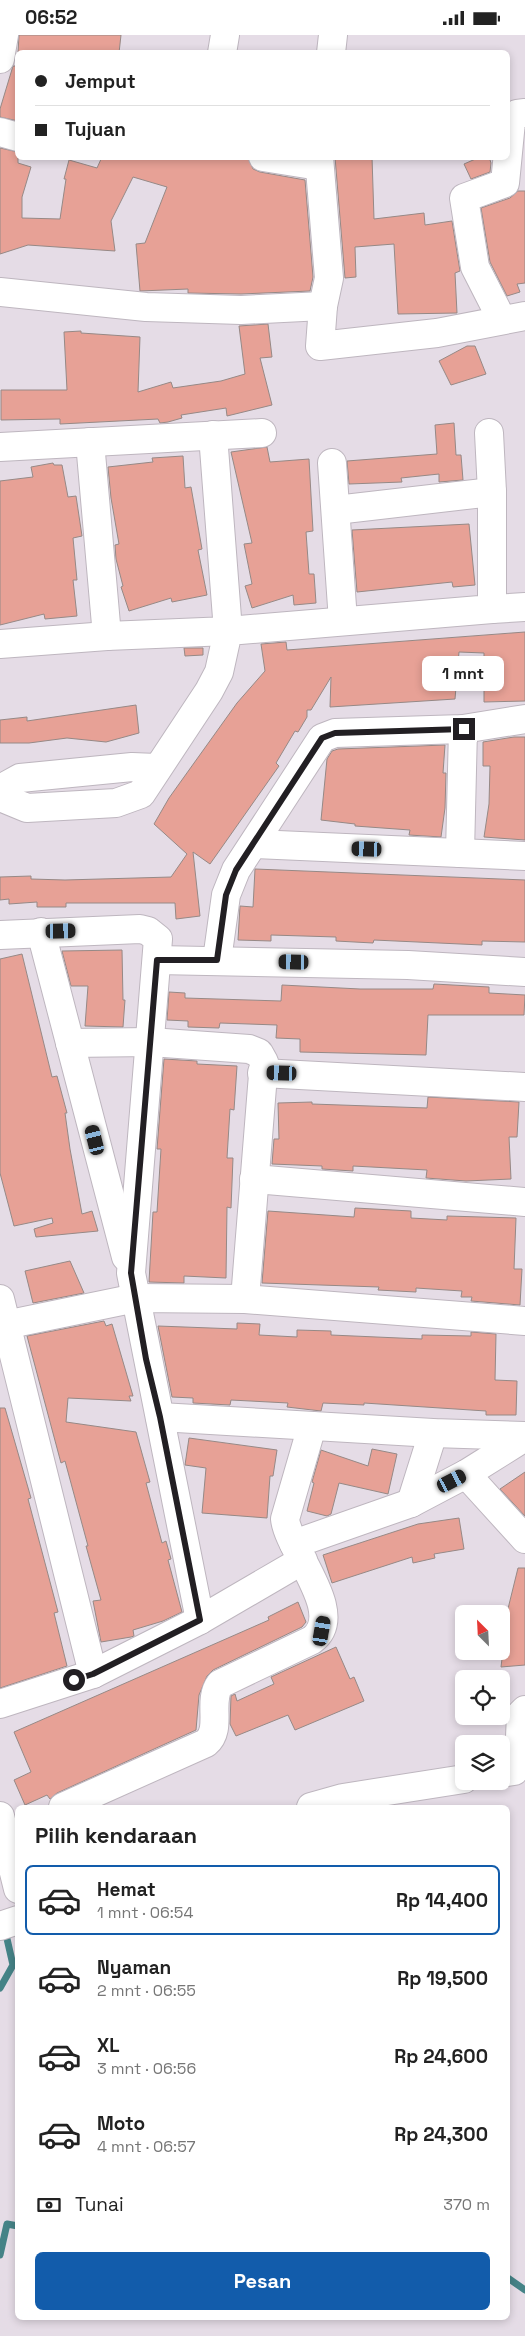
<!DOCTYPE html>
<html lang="id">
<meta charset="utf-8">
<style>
:root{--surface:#fff;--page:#f2f2f2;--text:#222;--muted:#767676;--line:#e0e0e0;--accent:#125cab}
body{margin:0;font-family:"Space Grotesk",sans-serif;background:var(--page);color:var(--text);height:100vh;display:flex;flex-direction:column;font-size:19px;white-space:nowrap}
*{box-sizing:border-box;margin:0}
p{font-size:16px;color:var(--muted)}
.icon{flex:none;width:28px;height:28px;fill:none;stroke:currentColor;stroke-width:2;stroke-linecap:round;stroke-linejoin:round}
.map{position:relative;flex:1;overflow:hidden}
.panel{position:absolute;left:15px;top:1770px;width:495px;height:515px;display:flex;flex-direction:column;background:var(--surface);border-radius:8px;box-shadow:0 2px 8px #0003}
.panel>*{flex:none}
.guide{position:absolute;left:15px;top:15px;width:495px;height:110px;border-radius:8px;box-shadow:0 2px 8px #0003;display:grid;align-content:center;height:110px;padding:0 20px;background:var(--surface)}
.needle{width:32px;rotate:336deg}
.buttons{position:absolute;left:455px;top:1570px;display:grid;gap:10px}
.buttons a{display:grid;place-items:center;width:55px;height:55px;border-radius:8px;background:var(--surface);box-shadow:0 2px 8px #0003;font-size:25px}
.end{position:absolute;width:22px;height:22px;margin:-11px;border:6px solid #221f23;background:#fff;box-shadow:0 0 0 2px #fff}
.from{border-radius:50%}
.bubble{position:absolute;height:35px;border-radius:8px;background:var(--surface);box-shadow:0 2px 8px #0003;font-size:16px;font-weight:800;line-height:35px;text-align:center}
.car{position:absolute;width:15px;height:30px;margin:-15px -8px;border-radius:6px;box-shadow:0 0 4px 1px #0007;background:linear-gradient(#222 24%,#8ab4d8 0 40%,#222 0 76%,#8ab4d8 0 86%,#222 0)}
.guide b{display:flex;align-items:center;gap:18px;height:48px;font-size:19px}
.guide b+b{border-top:1px solid var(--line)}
.guide i{width:12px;height:12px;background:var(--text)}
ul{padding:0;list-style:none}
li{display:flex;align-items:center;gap:15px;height:70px;margin:0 10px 8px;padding:0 10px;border:2px solid transparent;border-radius:8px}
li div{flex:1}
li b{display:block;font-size:19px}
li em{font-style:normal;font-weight:800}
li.on{border-color:var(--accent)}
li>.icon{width:45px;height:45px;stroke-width:1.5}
h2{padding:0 20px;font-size:22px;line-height:60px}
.pay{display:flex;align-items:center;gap:12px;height:55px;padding:0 20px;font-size:19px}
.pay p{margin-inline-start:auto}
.action{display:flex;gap:10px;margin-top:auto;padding:10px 20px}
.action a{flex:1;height:58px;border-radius:8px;background:var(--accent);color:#fff;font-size:20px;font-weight:800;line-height:58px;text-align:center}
.status{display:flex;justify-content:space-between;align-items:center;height:35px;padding:0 25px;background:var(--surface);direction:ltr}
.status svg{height:14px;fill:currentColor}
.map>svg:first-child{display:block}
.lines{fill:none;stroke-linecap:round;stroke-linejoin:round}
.stream{stroke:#458387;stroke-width:7}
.building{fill:#e7a196;stroke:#968986}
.minor-casing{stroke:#beb6bf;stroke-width:30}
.minor{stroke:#fff;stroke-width:28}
.route{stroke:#221f23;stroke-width:6}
</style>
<div class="status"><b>06:52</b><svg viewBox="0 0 49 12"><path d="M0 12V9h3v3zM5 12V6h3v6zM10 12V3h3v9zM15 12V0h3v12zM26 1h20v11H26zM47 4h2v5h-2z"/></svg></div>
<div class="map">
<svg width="525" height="2301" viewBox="0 0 525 2301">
<rect width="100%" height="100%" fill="#e5dce6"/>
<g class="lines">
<g class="stream">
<polyline points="0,1953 13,1930 5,1895"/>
<polyline points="0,2220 7,2189 18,2191"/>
<polyline points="508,2243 525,2255"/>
</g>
</g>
<g class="building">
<polygon points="19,0 121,0 119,18 18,18"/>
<polygon points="13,31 18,31 18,86 0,82 0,74"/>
<polygon points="0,113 18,117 18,128 31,132 22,162 22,183 60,184 66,144 64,144 69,125 97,133 102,122 248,122 253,134 260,137 305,145 313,242 310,256 241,259 188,258 188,254 140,256 136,209 145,208 167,152 133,142 111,186 115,216 28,210 0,219"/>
<polygon points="335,122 372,122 374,184 424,178 425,190 452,186 460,236 455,238 457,278 398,279 394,209 355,212 356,242 345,243"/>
<polygon points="480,122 489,122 491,128 490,137 471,144 464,129"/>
<polygon points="518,156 525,156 525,248 517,249 520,257 507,261 490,227 481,173 510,163"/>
<polygon points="268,289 272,322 260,323 272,370 227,381 226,373 181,380 182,383 168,387 160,388 158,384 60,389 60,384 1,385 1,355 67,355 64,297 81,296 81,298 140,302 138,357 171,347 173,353 221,346 245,339 239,291"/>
<polygon points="467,311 475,311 486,339 451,350 439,326"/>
<polygon points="454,388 456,420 461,420 463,445 439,447 439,439 401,443 402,447 349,449 347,426 437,419 435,390"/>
<polygon points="267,412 270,427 309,424 313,496 306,497 309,539 314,539 316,568 294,570 293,560 252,573 245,551 252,549 244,509 252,508 231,417"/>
<polygon points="183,421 185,453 191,452 202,514 198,515 207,560 172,567 171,563 129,576 121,552 123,551 116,524 115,510 119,509 111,463 108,432 153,427 152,423"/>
<polygon points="53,428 54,430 62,430 68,462 76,461 82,501 73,503 77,545 73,545 77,581 45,584 44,579 0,590 0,446 33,442 31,432"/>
<polygon points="469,489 475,550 453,552 452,547 357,557 352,495"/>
<polygon points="525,597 525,666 484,667 484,618 459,617 455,664 330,672 331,642 311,675 307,675 307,682 298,697 295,696 276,728 279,731 210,829 193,817 200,881 176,884 175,868 66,868 66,872 37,872 37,867 9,869 9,864 0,865 0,842 31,841 31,844 65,845 171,842 187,819 154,789 169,763 237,668 265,636 261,609 286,607 287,615"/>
<polygon points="184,613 203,613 203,620 185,621"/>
<polygon points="136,670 139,698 106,707 67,703 29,708 0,708 0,685 27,682 27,686"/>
<polygon points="514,702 525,702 525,805 484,802 489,769 490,731 483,731 483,707"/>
<polygon points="445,710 443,738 446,738 445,773 441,802 409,800 410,795 355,791 355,789 321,785 327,724 332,716 338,714"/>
<polygon points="255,834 525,845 525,907 482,906 482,910 374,905 373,908 336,906 336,902 271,900 271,906 238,905 240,871 253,872"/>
<polygon points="122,915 123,965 125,965 123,992 85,991 88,951 71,951 62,916"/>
<polygon points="22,919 52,1042 57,1041 67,1078 65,1078 70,1114 82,1179 92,1176 98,1196 36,1202 34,1194 53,1188 52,1183 14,1191 0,1138 0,924"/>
<polygon points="434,949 489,952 489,958 525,960 524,980 428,980 426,1020 300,1017 300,1004 276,1003 277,990 220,988 219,993 188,992 188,986 167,985 169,957 185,958 185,963 281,966 282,950 360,954 433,954"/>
<polygon points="164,1024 197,1026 197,1029 237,1031 234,1075 230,1074 227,1123 233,1123 231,1173 227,1172 226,1243 184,1241 184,1248 149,1247 153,1177 157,1177 161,1114 157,1114"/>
<polygon points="428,1062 519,1067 517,1102 509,1102 511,1144 466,1146 426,1143 427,1135 353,1131 353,1136 322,1134 322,1131 272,1129 274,1104 279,1104 278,1068 312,1067 312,1069 427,1073"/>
<polygon points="355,1173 411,1176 411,1183 447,1185 447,1181 516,1183 514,1234 522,1234 520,1270 471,1266 472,1262 461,1262 462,1256 416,1253 416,1257 378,1255 379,1252 262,1248 268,1176 354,1182"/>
<polygon points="70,1226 84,1258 33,1268 25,1236"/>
<polygon points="104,1286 106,1291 112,1289 133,1361 129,1361 131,1366 68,1363 66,1387 136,1397 150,1447 146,1448 162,1508 166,1506 171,1524 168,1525 182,1577 163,1586 133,1595 134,1601 131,1602 101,1607 93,1566 101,1565 86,1511 88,1511 65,1426 61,1428 27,1301"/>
<polygon points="237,1288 260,1289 259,1300 297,1302 297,1295 331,1296 331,1300 422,1304 422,1300 471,1301 471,1297 496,1299 495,1345 517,1346 516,1380 486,1380 486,1376 364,1368 364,1370 323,1368 321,1376 287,1372 288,1368 231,1365 230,1370 193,1368 193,1363 172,1362 158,1291 237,1294"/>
<polygon points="0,1373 5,1373 31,1463 28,1464 58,1577 54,1578 67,1631 0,1653"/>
<polygon points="189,1403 277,1415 273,1441 270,1441 267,1483 202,1478 206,1433 185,1430"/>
<polygon points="372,1414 397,1419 388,1459 339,1448 331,1479 327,1481 307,1476 314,1448 312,1447 321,1415 368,1431"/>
<polygon points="525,1437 525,1481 500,1454"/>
<polygon points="459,1483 464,1514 434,1519 435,1523 413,1528 412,1522 332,1548 323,1520 418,1489"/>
<polygon points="518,1533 525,1533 525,1630 501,1632 506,1590 504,1590"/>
<polygon points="298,1567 306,1587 302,1592 213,1635 207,1641 199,1660 196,1695 57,1758 50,1764 47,1760 25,1770 14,1745 31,1737 14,1697 269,1585 268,1582"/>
<polygon points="336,1612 350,1644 354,1642 364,1666 295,1695 288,1680 236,1701 230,1689 231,1661 235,1659 237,1666 274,1649 271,1642"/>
</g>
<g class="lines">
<defs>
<g id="minor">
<polyline points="222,18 225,0"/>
<polyline points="331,18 333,0"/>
<polyline points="0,24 4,0"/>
<polyline points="0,97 18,102"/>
<polyline points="263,122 319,131"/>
<polyline points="319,122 329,243 323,271 320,311 437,298 525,281"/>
<polyline points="0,257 146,272 241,275 323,271"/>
<polyline points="502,285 475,232 464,163 505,148 511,87 517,79 525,78"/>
<polyline points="90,407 107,601"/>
<polyline points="0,412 262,398"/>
<polyline points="332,428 343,586"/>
<polyline points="336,475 492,457"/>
<polyline points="492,574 525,572"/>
<polyline points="0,609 107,601 228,596 213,400"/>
<polyline points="0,754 20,743 132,732 157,733"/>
<polyline points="0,762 27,773 116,768 141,759 209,656 219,637 228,596 492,574 492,457 489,398"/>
<polyline points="255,809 525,821"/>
<polyline points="460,818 463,694"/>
<polyline points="41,897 126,1222"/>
<polyline points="0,900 140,894 148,896 158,904 131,1238 200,1585"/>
<polyline points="157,925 408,930 525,937"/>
<polyline points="217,925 226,860 236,835 322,703 335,698 463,694 525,684"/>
<polyline points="70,1008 150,1007 249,1014 259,1018 264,1027 245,1264"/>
<polyline points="262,1038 525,1052"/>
<polyline points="254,1144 525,1167"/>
<polyline points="0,1264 93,1639"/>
<polyline points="0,1291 136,1263 245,1264 525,1286"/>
<polyline points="160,1382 433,1398 525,1401"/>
<polyline points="466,1439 525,1504"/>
<polyline points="411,1468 433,1398"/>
<polyline points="294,1509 411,1468 466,1439 525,1402"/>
<polyline points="0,1669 93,1639 200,1585 303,1525"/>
<polyline points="501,1738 514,1736 519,1725 521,1679 525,1675"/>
<path d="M63 1772 206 1708C223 1694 207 1666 220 1649L312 1605C348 1579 288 1515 285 1484L312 1391"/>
<polyline points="311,1772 343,1763 464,1744"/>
<polyline points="0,1781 18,1854"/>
<polyline points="0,1891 18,1885"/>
</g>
</defs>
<use href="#minor" class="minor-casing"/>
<use href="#minor" class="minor"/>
</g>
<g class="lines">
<polyline class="route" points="74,1645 93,1639 200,1585 160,1382 146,1324 131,1238 157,925 217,925 226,860 236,835 322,703 335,698 464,694"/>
</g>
</svg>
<div class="buttons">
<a><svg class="needle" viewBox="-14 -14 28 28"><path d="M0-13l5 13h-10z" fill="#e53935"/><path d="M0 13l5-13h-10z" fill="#767676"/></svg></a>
<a><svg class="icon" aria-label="locate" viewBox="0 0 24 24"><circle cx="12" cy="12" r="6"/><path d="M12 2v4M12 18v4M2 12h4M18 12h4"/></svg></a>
<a><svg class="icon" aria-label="layers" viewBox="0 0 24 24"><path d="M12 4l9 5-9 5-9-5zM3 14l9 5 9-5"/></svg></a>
</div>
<i class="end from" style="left:74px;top:1645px"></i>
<i class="end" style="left:464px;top:694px"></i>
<div class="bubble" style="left:422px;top:621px;width:82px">1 mnt</div>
<i class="car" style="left:367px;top:814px;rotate:272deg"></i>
<i class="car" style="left:61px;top:896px;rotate:89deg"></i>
<i class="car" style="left:294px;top:927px;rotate:271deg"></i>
<i class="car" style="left:282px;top:1038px;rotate:272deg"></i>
<i class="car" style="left:95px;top:1105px;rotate:346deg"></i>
<i class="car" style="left:452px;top:1446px;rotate:63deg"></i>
<i class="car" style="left:322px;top:1596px;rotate:10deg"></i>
<div class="guide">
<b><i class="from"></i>Jemput</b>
<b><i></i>Tujuan</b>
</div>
<section class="panel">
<h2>Pilih kendaraan</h2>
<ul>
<li class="on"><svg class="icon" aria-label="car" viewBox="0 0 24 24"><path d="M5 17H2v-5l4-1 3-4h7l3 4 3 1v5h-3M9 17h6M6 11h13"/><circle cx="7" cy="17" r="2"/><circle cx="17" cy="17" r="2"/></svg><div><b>Hemat</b><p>1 mnt · 06:54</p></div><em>Rp 14,400</em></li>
<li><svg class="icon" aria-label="car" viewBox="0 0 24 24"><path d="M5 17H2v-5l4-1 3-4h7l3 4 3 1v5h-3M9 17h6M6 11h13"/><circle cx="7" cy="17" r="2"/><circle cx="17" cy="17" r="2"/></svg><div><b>Nyaman</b><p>2 mnt · 06:55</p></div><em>Rp 19,500</em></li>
<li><svg class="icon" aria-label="car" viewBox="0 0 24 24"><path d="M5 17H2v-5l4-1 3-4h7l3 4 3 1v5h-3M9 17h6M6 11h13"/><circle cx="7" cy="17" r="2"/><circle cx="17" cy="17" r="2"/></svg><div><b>XL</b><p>3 mnt · 06:56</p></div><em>Rp 24,600</em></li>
<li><svg class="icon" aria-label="car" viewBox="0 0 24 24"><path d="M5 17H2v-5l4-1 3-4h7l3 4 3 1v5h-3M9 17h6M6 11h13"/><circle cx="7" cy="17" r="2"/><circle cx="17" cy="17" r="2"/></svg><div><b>Moto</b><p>4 mnt · 06:57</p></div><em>Rp 24,300</em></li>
</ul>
<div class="pay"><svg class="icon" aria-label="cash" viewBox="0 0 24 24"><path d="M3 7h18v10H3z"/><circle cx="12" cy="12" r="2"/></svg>Tunai<p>370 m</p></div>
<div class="action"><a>Pesan</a></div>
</section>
</div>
